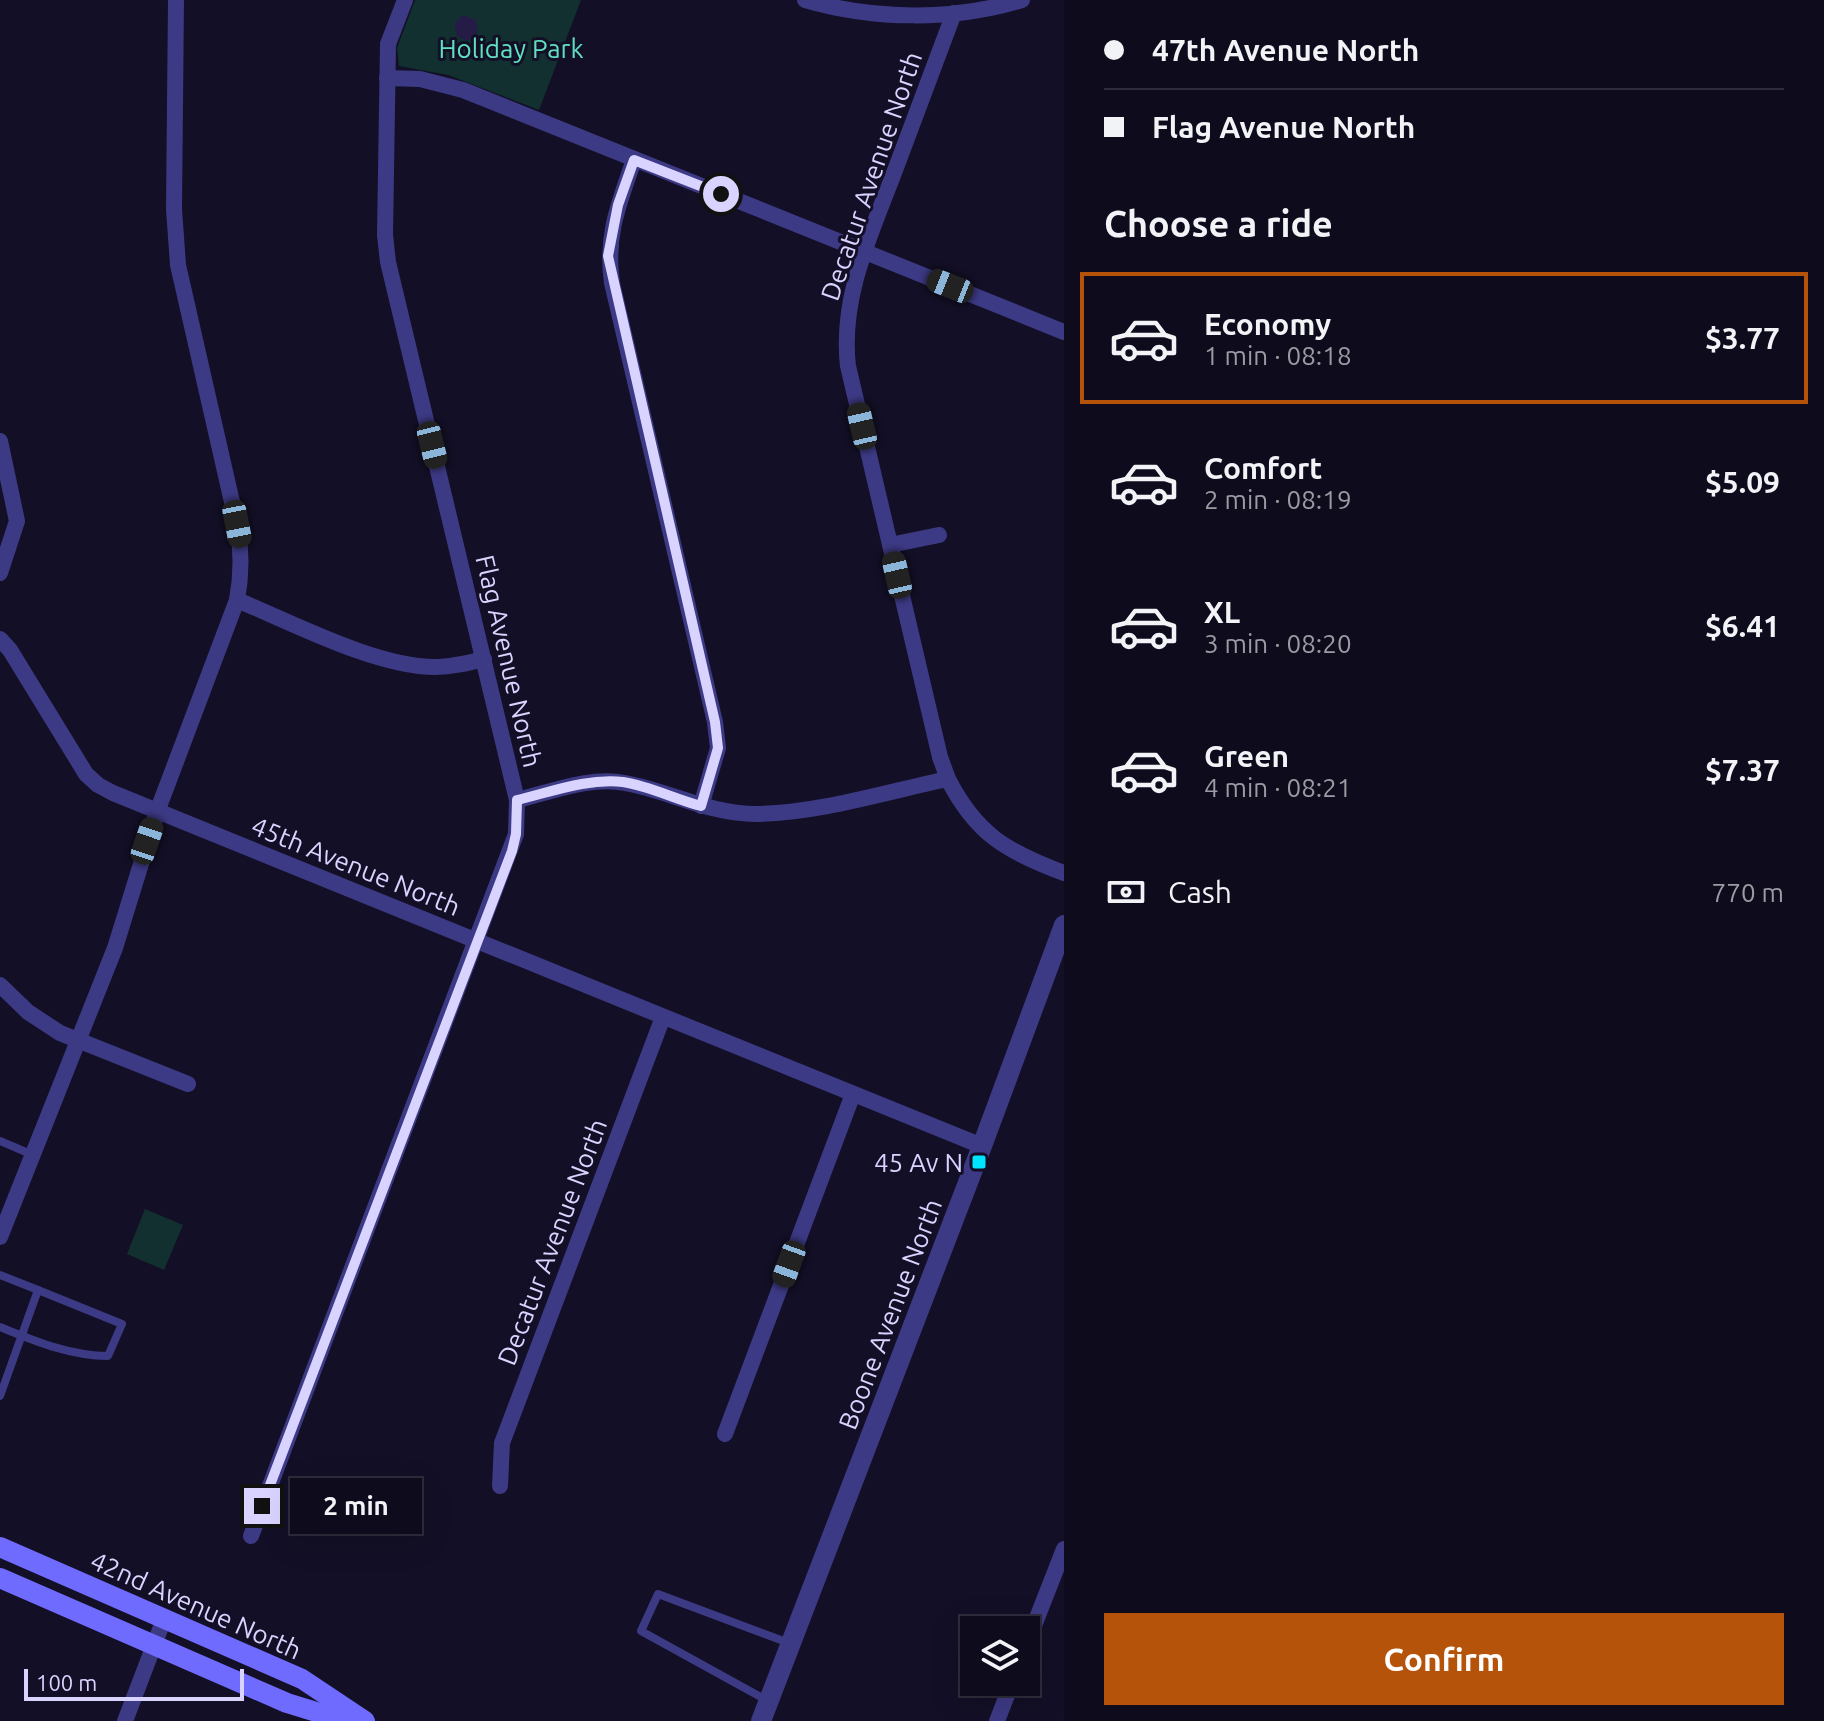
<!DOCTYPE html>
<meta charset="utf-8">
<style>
:root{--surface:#0e0b1c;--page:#1c1929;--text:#f1f3f6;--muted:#9b9ba3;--line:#2e2b3b;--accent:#b45309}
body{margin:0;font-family:Ubuntu,sans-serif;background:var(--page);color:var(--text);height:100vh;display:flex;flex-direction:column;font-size:30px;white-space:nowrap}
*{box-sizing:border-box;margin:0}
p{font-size:26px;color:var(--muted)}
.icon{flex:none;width:44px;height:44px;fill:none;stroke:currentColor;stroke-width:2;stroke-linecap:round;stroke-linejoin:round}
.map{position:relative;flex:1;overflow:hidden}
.details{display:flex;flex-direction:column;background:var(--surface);width:760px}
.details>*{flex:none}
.hud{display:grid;align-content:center;height:176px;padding:0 40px;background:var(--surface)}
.buttons{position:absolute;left:960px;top:1616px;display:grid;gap:16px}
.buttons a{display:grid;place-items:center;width:80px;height:80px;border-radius:0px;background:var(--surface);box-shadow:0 8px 32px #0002,0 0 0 2px var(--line);font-size:40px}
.scale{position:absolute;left:24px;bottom:20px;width:220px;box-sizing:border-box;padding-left:8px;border:4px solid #d9d4ff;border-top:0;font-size:22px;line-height:28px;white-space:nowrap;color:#d9d4ff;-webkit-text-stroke:6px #130f26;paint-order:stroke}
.end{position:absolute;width:36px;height:36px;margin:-18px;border:10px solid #d9d4ff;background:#111;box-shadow:0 0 0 4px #111}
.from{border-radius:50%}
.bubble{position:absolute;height:56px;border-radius:0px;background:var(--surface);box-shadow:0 8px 32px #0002,0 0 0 2px var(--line);font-size:26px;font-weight:700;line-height:56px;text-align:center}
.car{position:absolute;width:24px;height:48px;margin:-24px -12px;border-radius:10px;box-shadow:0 0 6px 2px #0007;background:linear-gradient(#222 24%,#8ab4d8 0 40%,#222 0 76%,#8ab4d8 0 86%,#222 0)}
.hud b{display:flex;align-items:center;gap:28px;height:76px;font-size:30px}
.hud b+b{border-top:2px solid var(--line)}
.hud i{width:20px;height:20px;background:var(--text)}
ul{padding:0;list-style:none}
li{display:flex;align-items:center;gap:24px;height:132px;margin:0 16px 12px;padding:0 24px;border:4px solid transparent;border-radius:0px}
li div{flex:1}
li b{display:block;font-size:30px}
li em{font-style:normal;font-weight:700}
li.current{border-color:var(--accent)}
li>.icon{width:72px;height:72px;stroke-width:1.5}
h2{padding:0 40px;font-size:36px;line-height:96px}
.pay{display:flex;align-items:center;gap:20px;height:88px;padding:0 40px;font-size:30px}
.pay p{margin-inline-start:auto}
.primary-button{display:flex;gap:16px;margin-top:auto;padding:16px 40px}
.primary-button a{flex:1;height:92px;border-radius:0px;background:var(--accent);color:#fff;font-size:32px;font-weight:700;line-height:92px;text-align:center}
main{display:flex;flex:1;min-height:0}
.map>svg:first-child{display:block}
.green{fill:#12302f}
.building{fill:#241b47}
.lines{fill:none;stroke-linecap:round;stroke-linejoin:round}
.service{stroke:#3d3a85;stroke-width:8}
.minor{stroke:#3d3a85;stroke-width:16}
.tertiary{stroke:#3d3a85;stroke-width:20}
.secondary{stroke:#6f6bff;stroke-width:20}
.route{stroke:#d9d4ff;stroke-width:10}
.poi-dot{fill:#00e5ff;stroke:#130f26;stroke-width:3}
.labels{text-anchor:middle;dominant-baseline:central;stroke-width:6;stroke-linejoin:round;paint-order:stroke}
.park-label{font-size:26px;fill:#5fe0c0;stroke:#130f26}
.street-label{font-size:26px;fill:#d9d4ff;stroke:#130f26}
.poi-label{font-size:26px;fill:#d9d4ff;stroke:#130f26;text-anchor:end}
</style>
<main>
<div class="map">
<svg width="1064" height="1721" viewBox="0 0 1064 1721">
<rect width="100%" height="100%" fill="#130f26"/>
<g class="green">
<polygon points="415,0 581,0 539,110 448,75 399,66 397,48"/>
<polygon points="145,1209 183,1225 164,1270 127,1254"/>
</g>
<polygon class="building" points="463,15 476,20 478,32 468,41 457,36 454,24"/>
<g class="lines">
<g class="service">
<polyline points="0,1141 33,1155"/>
<polyline points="0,1275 38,1290"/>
<path d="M0 1327C35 1341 70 1356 108 1356L122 1324 38 1290 0 1396"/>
<polyline points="768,1701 641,1631 658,1594 789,1643"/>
</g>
<g class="minor">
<path d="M805 0C874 20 953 21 1022 0"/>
<polyline points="387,78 420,79 463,90 1064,332"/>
<path d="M634 160C619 203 605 236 612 283L715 722 718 748 701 806"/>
<polyline points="0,441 17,521 0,573"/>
<polyline points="890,545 939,535"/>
<path d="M237 600C293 623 376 667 435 667 452 667 468 663 484 659"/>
<polyline points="0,639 10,650 86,774 98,785 113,793 982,1146"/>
<path d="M948 779 940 757 848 366C840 298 870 236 894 173 914 120 934 66 954 13"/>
<path d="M517 800C551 792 590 776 625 783 670 791 709 814 756 814 820 813 885 792 948 779 976 834 1007 852 1064 873"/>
<polyline points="0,985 28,1012 60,1033 188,1084"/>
<path d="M0 1237 115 948 157 812 237 600C242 573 242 551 237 524L178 265 174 209 176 0"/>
<polyline points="725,1434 853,1094"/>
<polyline points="500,1486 502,1443 663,1017"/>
<polyline points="251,1536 516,834 517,800 388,262 385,235 388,44 405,0"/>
<polyline points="1026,1646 1064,1549"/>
<polyline points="125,1721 164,1619"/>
<polyline points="997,1721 1012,1682"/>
</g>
<polyline class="tertiary" points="761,1721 982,1146 1064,925"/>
<g class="secondary">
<polyline points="0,1547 302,1679 365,1721"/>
<polyline points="0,1578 287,1703 346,1721"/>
</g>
</g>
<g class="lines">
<path class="route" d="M262 1506 512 851 516 834 517 800C551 792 587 778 623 782 649 786 675 799 701 806L718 748 715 722 608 256 618 205 634 160 721 194"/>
</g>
<rect class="poi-dot" x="971" y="1154" width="16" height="16" rx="4"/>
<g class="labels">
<g class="park-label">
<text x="511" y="48">Holiday Park</text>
</g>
<g class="street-label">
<text transform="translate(871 176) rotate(-71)">Decatur Avenue North</text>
<text transform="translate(509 661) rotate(77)">Flag Avenue North</text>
<text transform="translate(356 866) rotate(22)">45th Avenue North</text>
<text transform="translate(552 1242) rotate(-69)">Decatur Avenue North</text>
<text transform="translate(890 1314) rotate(-69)">Boone Avenue North</text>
<text transform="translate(196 1605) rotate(24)">42nd Avenue North</text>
</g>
<g class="poi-label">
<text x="963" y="1162">45 Av N</text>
</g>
</g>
</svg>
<div class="buttons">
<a><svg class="icon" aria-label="layers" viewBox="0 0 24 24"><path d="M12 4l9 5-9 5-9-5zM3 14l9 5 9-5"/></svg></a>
</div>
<div class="scale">100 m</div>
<i class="end from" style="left:721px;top:194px"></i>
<i class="end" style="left:262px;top:1506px"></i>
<div class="bubble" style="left:290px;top:1478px;width:132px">2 min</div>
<i class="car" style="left:950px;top:286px;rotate:292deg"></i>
<i class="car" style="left:862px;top:426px;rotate:347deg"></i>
<i class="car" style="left:432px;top:445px;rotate:166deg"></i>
<i class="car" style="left:237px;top:524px;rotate:169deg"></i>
<i class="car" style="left:897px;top:575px;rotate:347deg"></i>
<i class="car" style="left:147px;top:841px;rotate:19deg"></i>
<i class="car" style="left:789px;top:1264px;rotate:200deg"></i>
</div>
<section class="details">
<div class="hud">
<b><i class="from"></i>47th Avenue North</b>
<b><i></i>Flag Avenue North</b>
</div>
<h2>Choose a ride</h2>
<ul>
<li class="current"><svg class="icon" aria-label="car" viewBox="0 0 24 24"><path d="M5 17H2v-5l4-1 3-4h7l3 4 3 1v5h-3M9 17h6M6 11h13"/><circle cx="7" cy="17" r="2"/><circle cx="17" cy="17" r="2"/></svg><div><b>Economy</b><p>1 min · 08:18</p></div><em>$3.77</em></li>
<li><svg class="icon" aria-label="car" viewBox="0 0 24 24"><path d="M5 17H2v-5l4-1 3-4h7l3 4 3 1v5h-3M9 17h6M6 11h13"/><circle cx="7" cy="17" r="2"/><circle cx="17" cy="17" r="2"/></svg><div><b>Comfort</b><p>2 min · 08:19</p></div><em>$5.09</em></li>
<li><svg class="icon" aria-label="car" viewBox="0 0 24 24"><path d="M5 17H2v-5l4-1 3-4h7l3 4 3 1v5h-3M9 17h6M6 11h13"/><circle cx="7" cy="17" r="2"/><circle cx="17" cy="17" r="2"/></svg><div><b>XL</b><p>3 min · 08:20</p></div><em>$6.41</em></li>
<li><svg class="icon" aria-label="car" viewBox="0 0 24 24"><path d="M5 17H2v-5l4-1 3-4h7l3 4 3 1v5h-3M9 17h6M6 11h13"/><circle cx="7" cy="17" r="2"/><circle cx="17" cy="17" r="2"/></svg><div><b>Green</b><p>4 min · 08:21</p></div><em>$7.37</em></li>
</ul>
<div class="pay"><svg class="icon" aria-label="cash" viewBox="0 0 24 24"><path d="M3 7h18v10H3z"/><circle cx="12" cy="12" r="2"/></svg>Cash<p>770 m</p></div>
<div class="primary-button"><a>Confirm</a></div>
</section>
</main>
